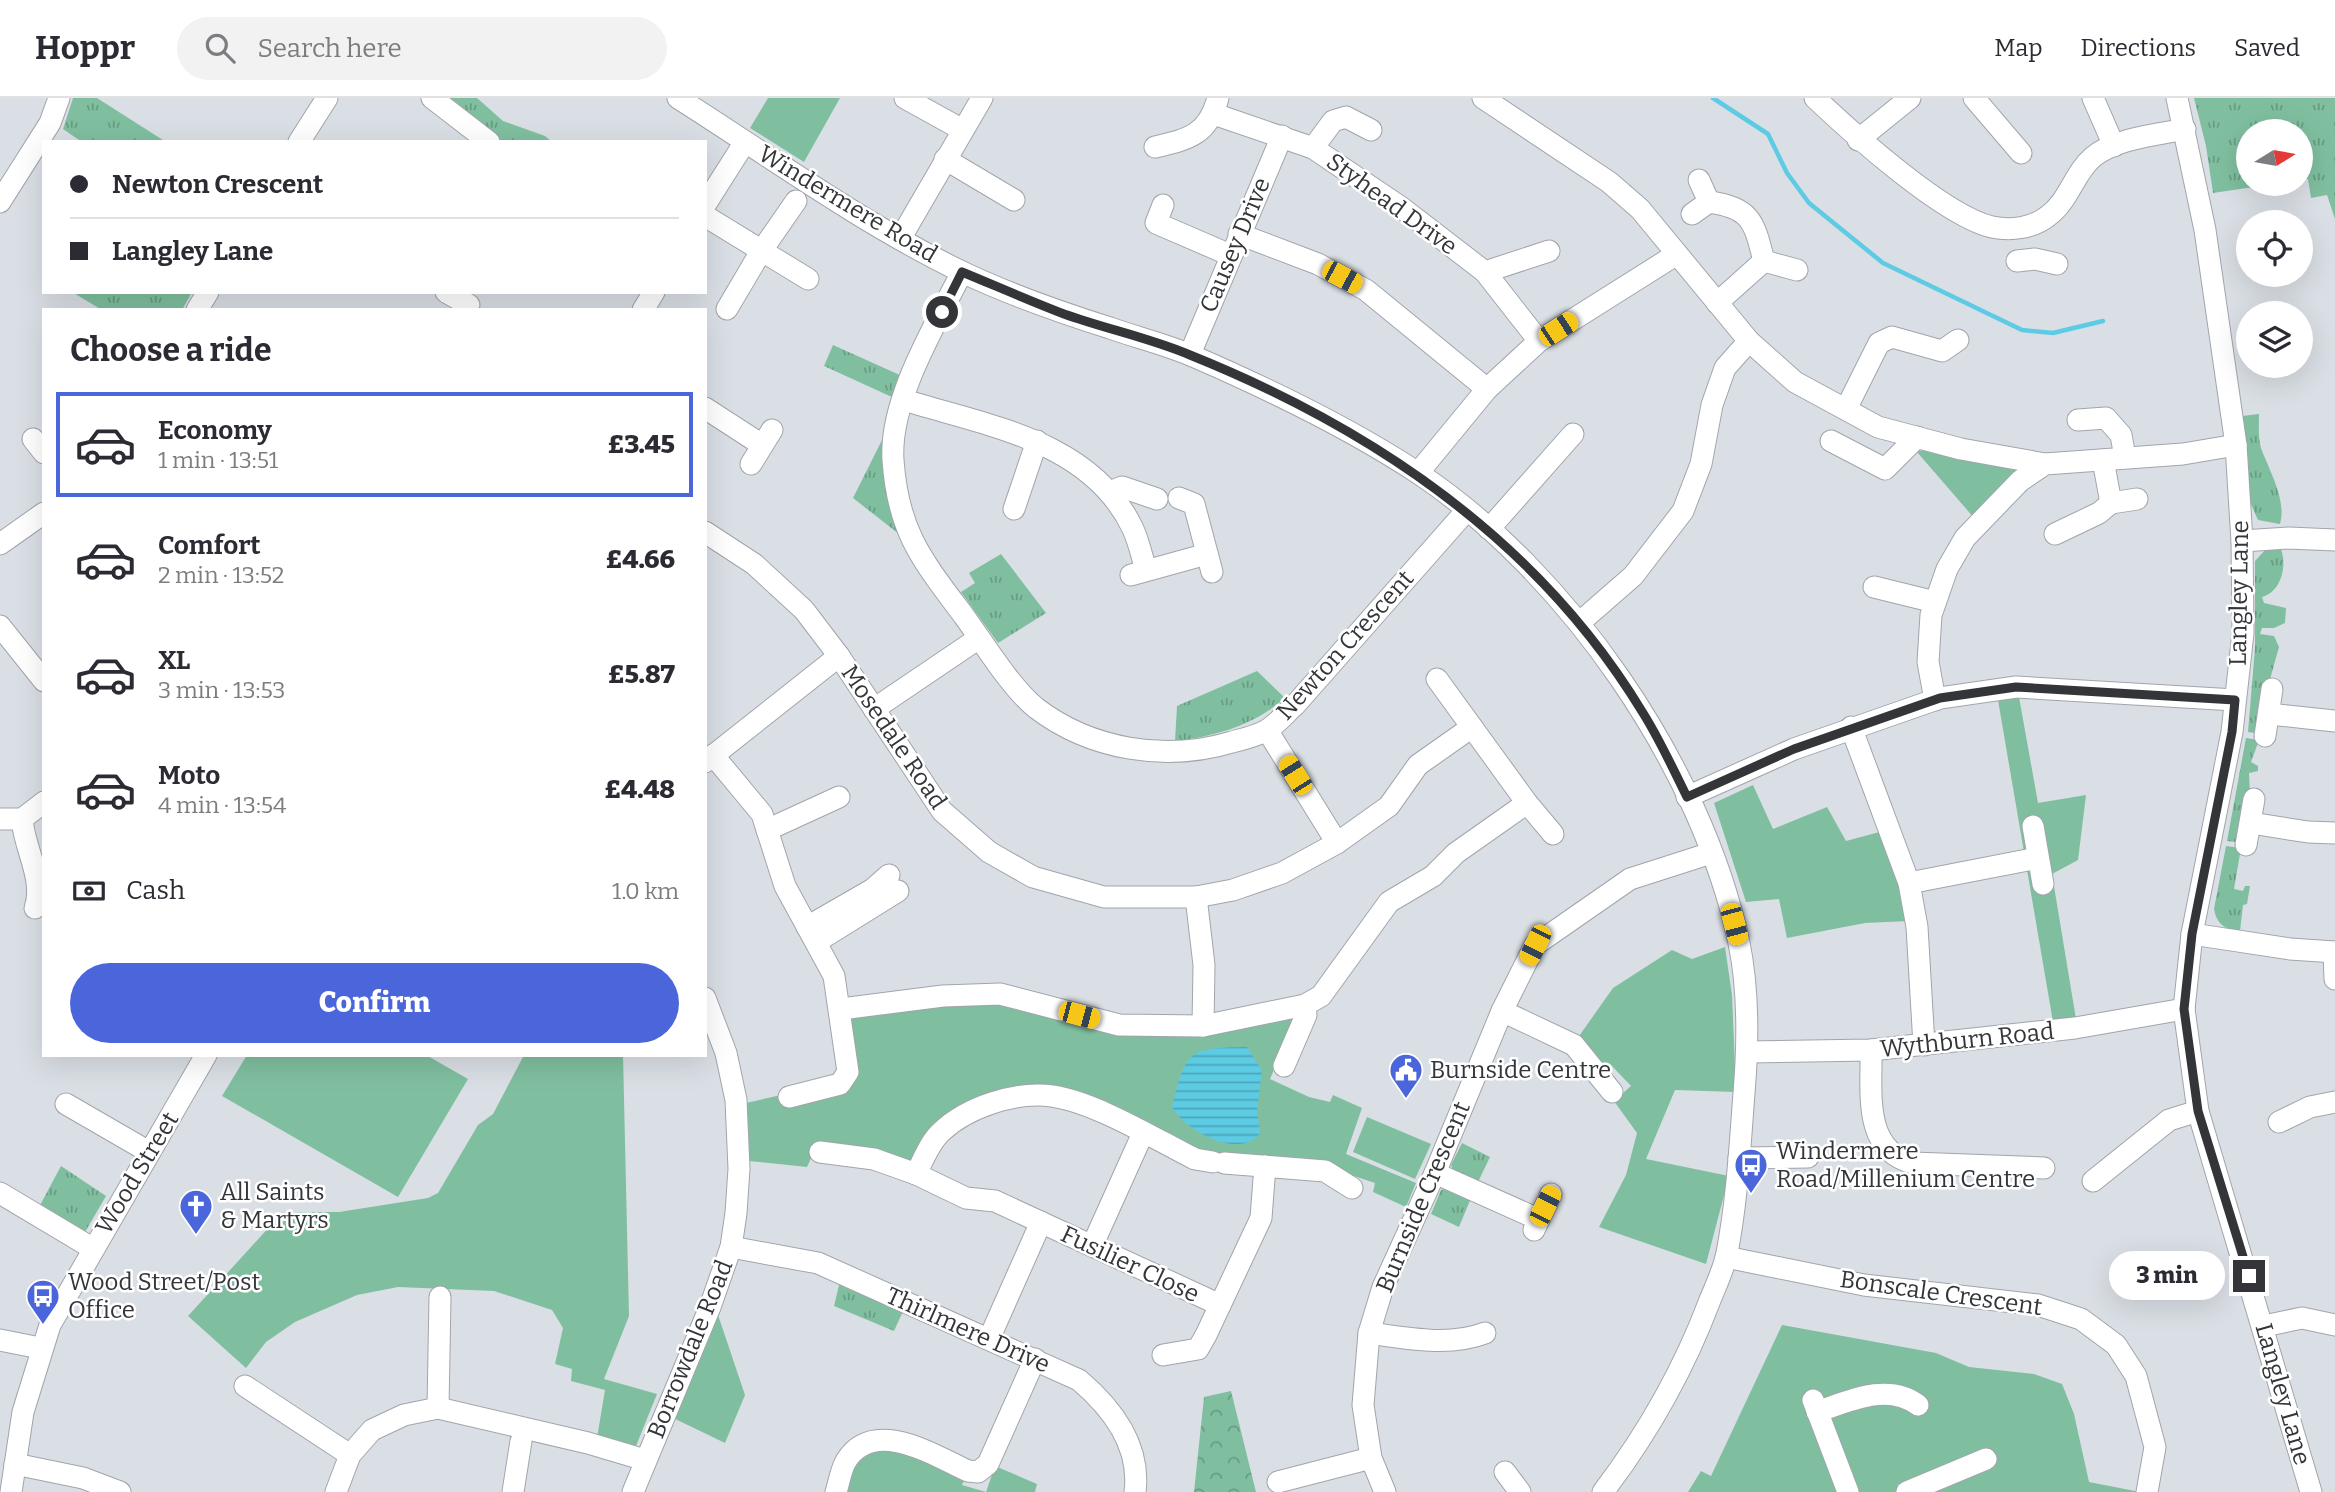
<!DOCTYPE html>
<meta charset="utf-8">
<style>
:root{--surface:#fff;--page:#f2f2f3;--text:#2b2b33;--muted:#7c7c81;--line:#e1e1e2;--accent:#4a66da}
body{margin:0;font-family:Bitter,serif;background:var(--page);color:var(--text);height:100vh;display:flex;flex-direction:column;font-size:26px;white-space:nowrap}
*{box-sizing:border-box;margin:0}
p{font-size:23px;color:var(--muted)}
.icon{flex:none;width:38px;height:38px;fill:none;stroke:currentColor;stroke-width:2;stroke-linecap:round;stroke-linejoin:round}
.map{position:relative;flex:1;overflow:hidden}
.panel{position:absolute;left:42px;top:210px;width:665px;height:749px;display:flex;flex-direction:column;background:var(--surface);border-radius:0px;box-shadow:0 7px 28px #0002}
.panel>*{flex:none}
.top-card{position:absolute;left:42px;top:42px;width:665px;height:154px;border-radius:0px;box-shadow:0 7px 28px #0002;display:grid;align-content:center;height:154px;padding:0 28px;background:var(--surface)}
.needle{width:46px;rotate:79deg}
.buttons{position:absolute;left:2236px;top:21px;display:grid;gap:14px}
.buttons a{display:grid;place-items:center;width:77px;height:77px;border-radius:50%;background:var(--surface);box-shadow:0 7px 28px #0002;font-size:35px}
.end{position:absolute;width:32px;height:32px;margin:-16px;border:9px solid #333538;background:#fff;box-shadow:0 0 0 4px #fff}
.from{border-radius:50%}
.bubble{position:absolute;height:49px;border-radius:24px;background:var(--surface);box-shadow:0 7px 28px #0002;font-size:23px;font-weight:800;line-height:49px;text-align:center}
.car{position:absolute;width:21px;height:42px;margin:-21px -10px;border-radius:9px;box-shadow:0 0 5px 2px #0007;background:linear-gradient(#f5c518 24%,#345 0 40%,#f5c518 0 76%,#345 0 86%,#f5c518 0)}
.top-card b{display:flex;align-items:center;gap:24px;height:66px;font-size:26px}
.top-card b+b{border-top:2px solid var(--line)}
.top-card i{width:18px;height:18px;background:var(--text)}
ul{padding:0;list-style:none}
li{display:flex;align-items:center;gap:21px;height:105px;margin:0 14px 10px;padding:0 14px;border:4px solid transparent;border-radius:0px}
li div{flex:1}
li b{display:block;font-size:26px}
li em{font-style:normal;font-weight:800}
li.selected{border-color:var(--accent)}
li>.icon{width:63px;height:63px;stroke-width:1.5}
h2{padding:0 28px;font-size:32px;line-height:84px}
.pay{display:flex;align-items:center;gap:18px;height:77px;padding:0 28px;font-size:26px}
.pay p{margin-inline-start:auto}
.cta{display:flex;gap:14px;margin-top:auto;padding:14px 28px}
.cta a{flex:1;height:80px;border-radius:42px;background:var(--accent);color:#fff;font-size:28px;font-weight:800;line-height:80px;text-align:center}
header{display:flex;align-items:center;gap:42px;box-sizing:border-box;height:98px;padding:0 35px;background:var(--surface);border-bottom:2px solid var(--line)}
header strong{font-size:33px}
nav{display:flex;gap:38px;margin-inline-start:auto;font-size:24px}
.search{width:490px;height:63px;background:var(--page);display:flex;align-items:center;gap:18px;box-sizing:border-box;padding:0 24px;border-radius:38px;color:var(--muted);font-size:26px}
.map>svg:first-child{display:block}
.grass{fill:url(#grass-tufts)}
.forest{fill:url(#forest-crowns)}
.park{fill:#7fbf9f}
.water{fill:url(#water-rules)}
.lines{fill:none;stroke-linecap:round;stroke-linejoin:round}
.stream{stroke:#5ccbe3;stroke-width:4.5}
.minor-casing{stroke:#a1a5ab;stroke-width:23}
.minor{stroke:#fff;stroke-width:21}
.route{stroke:#333538;stroke-width:9}
.labels{text-anchor:middle;dominant-baseline:central;stroke-width:5;stroke-linejoin:round;paint-order:stroke}
.street-label{font-size:24px;fill:#333538;stroke:#fff}
.poi-label{font-size:24px;fill:#333538;stroke:#fff;text-anchor:start}
</style>
<header>
<strong>Hoppr</strong>
<div class="search"><svg class="icon" aria-label="search" viewBox="0 0 24 24"><circle cx="10" cy="10" r="6"/><path d="M15 15l6 6"/></svg>Search here</div>
<nav><a>Map</a><a>Directions</a><a>Saved</a></nav>
</header>
<div class="map">
<svg width="2335" height="1394" viewBox="0 0 2335 1394">
<defs>
<pattern id="grass-tufts" width="24" height="20" patternUnits="userSpaceOnUse" patternTransform="scale(1.75)"><rect width="24" height="20" fill="#7fbf9f"/><path d="M3 7l-1-3M5 7V3M7 7l1-3M15 17l-1-3M17 17v-4M19 17l1-3" fill="none" stroke="#699c83"/></pattern>
<pattern id="forest-crowns" width="20" height="18" patternUnits="userSpaceOnUse" patternTransform="scale(1.75)"><rect width="20" height="18" fill="#7fbf9f"/><path d="M2 6a3 3 0 1 1 6 0M12 15a3 3 0 1 1 6 0" fill="none" stroke="#699c83"/></pattern>
<pattern id="water-rules" width="6" height="5" patternUnits="userSpaceOnUse" patternTransform="scale(1.75)"><rect width="6" height="5" fill="#5ccbe3"/><path d="M0 2.5h6" fill="none" stroke="#4da6b9"/></pattern>
</defs>
<rect width="100%" height="100%" fill="#dadfe5"/>
<g class="grass">
<polygon points="73,0 97,0 166,44 82,44 63,31"/>
<polygon points="444,0 477,0 503,23 545,38 552,44 502,44"/>
<polygon points="2194,0 2335,0 2335,121 2327,97 2311,100 2308,81 2301,82 2301,33 2249,33 2249,86 2274,86 2213,95 2206,48"/>
<polygon points="72,194 192,194 182,212 102,212"/>
<polygon points="833,247 902,278 894,300 824,268"/>
<path d="M2259 316C2259 326 2258 340 2261 350 2269 372 2287 402 2280 426L2258 422 2250 404 2242 318Z"/>
<polygon points="886,334 899,436 853,400"/>
<path d="M2280 449C2288 465 2282 494 2262 499L2264 505 2286 510 2285 525 2274 530H2262L2260 536 2274 538 2279 549 2255 635 2248 634 2255 550V463L2266 451Z"/>
<polygon points="1001,456 1046,515 998,545 961,494 975,485 969,475"/>
<path d="M1257 573 1285 600C1254 627 1216 638 1175 643L1177 608Z"/>
<polygon points="2246,640 2259,642 2251,664 2258,668 2258,673 2249,675 2250,696 2236,744 2227,743"/>
<path d="M2226 748 2241 750 2234 791 2243 793 2245 788H2250L2247 806 2243 807 2240 833C2225 831 2217 827 2214 811Z"/>
<polygon points="1462,1045 1490,1059 1477,1086 1454,1075 1451,1067"/>
<polygon points="61,1068 106,1098 84,1136 38,1111"/>
<polygon points="1447,1090 1471,1100 1459,1129 1431,1116 1441,1092"/>
<polygon points="840,1183 904,1211 894,1233 834,1208"/>
</g>
<polygon class="forest" points="1231,1293 1256,1394 1194,1394 1204,1299"/>
<g class="park">
<polygon points="768,0 840,0 804,64 750,30"/>
<polygon points="1933,348 2027,374 1975,421 1917,354"/>
<polygon points="2019,599 2038,705 2086,697 2078,762 2052,776 2076,921 2053,924 1998,602"/>
<polygon points="1753,687 1773,731 1827,709 1846,743 1887,732 1909,823 1865,825 1787,840 1779,801 1746,804 1714,705"/>
<polygon points="1725,849 1732,897 1736,994 1675,992 1646,1061 1729,1078 1706,1166 1599,1129 1626,1077 1637,1035 1614,1003 1631,988 1611,967 1604,971 1577,941 1613,890 1672,852 1692,861"/>
<polygon points="968,903 1000,904 1215,933 1296,920 1270,981 1309,999 1330,1004 1333,997 1362,1010 1346,1056 1416,1085 1406,1109 1373,1094 1375,1085 1324,1068 1218,1058 1189,1051 1086,1002 998,998 916,1064 906,1066 817,1047 807,1069 749,1063 746,1005 781,997 843,992 847,924 855,916"/>
<polygon points="247,957 426,957 468,981 398,1099 222,998"/>
<polygon points="524,957 623,957 629,1218 604,1281 657,1296 636,1348 597,1340 605,1292 571,1283 572,1271 555,1266 563,1230 552,1212 494,1193 398,1189 357,1197 295,1224 266,1244 246,1270 188,1218 283,1114 339,1114 428,1100 438,1095 478,1027 493,1016"/>
<polygon points="1367,1019 1431,1046 1415,1081 1353,1054"/>
<polygon points="717,1214 745,1297 725,1345 669,1318"/>
<polygon points="1782,1227 1936,1255 1969,1269 2034,1276 2062,1286 2074,1316 2089,1384 2140,1394 1688,1394 1701,1373 1711,1378"/>
<path d="M895 1348 966 1378 962 1387 986 1394 995 1368 1037 1386 1035 1394H840C855 1362 859 1355 895 1348Z"/>
</g>
<path class="water" d="M1247 949 1262 973 1257 1013 1260 1035C1240 1063 1184 1032 1172 1009 1186 952 1188 950 1247 949Z"/>
<g class="lines">
<polyline class="stream" points="1713,0 1768,36 1787,75 1809,105 1883,165 2022,232 2053,235 2103,223"/>
<defs>
<g id="minor">
<polyline points="432,0 489,44"/>
<path d="M678 0C771 59 860 124 960 173 1008 196 1059 214 1110 230 1138 240 1168 247 1195 259 1271 292 1348 329 1418 375 1567 474 1702 669 1739 845 1749 893 1748 947 1744 995 1740 1048 1737 1103 1727 1155 1724 1171 1716 1187 1710 1202 1684 1271 1648 1335 1603 1394"/>
<polyline points="905,0 961,31"/>
<polyline points="1483,0 1609,84 1640,111 1749,243 1795,284 1878,329 1961,351 2045,366"/>
<path d="M1815 0C1852 35 1944 118 1992 129 2011 133 2033 130 2048 118 2069 103 2074 75 2093 59 2116 40 2157 37 2185 31"/>
<polyline points="1974,0 2021,55"/>
<polyline points="2093,0 2114,48"/>
<polyline points="2177,0 2205,132 2236,347 2242,443 2243,535 2232,634 2192,836 2184,911 2198,1013 2311,1394"/>
<polyline points="1214,16 1313,50 1402,110 1485,174 1539,243"/>
<polyline points="1858,42 1910,0"/>
<polyline points="299,44 327,0"/>
<path d="M1155 49C1189 41 1208 37 1218 0"/>
<polyline points="1313,50 1333,23 1346,19 1371,32"/>
<polyline points="945,61 1014,102"/>
<polyline points="1699,82 1709,104"/>
<polyline points="0,104 50,25 59,0"/>
<polyline points="705,107 745,44"/>
<polyline points="1163,107 1156,125 1230,157"/>
<path d="M1692 116 1709 104C1752 110 1754 124 1764 163L1717 205"/>
<polyline points="705,118 808,181"/>
<polyline points="1239,136 1318,166 1366,192 1487,291"/>
<polyline points="900,141 982,0"/>
<polyline points="1764,163 1797,172"/>
<polyline points="2017,163 2035,161 2057,166"/>
<path d="M962 174C936 226 889 302 893 362 898 434 922 462 964 518 983 544 1011 590 1036 610 1091 652 1166 664 1232 644 1243 641 1257 638 1267 632 1277 626 1286 615 1295 607L1467 412"/>
<polyline points="1485,174 1549,153"/>
<polyline points="446,194 469,207"/>
<polyline points="727,211 760,155 796,103"/>
<polyline points="197,212 208,194"/>
<polyline points="643,212 654,194"/>
<polyline points="1190,256 1282,38"/>
<path d="M904 302C988 328 1092 343 1133 431 1139 444 1142 459 1146 472"/>
<polyline points="705,310 762,347"/>
<polyline points="1846,311 1879,245 1892,239 1942,253 1958,242"/>
<polyline points="2078,322 2106,320 2121,337 2125,359"/>
<polyline points="33,341 44,355"/>
<polyline points="1831,343 1885,371 1917,339"/>
<polyline points="2103,362 2111,405 2137,401"/>
<polyline points="751,366 772,332"/>
<polyline points="1418,375 1487,291 1539,243 1677,156"/>
<polyline points="1110,394 1122,389 1157,401"/>
<polyline points="1179,400 1194,406 1212,474"/>
<polyline points="1014,411 1037,343"/>
<polyline points="1489,431 1573,336"/>
<polyline points="705,434 754,466 804,512 839,558 942,713 989,754 1033,779 1104,799 1196,799 1233,792 1282,775 1337,745 1389,708 1418,667 1472,629"/>
<polyline points="2055,436 2099,415 2111,405"/>
<polyline points="2242,443 2289,440 2335,442"/>
<polyline points="0,446 44,415"/>
<polyline points="1131,477 1207,456"/>
<polyline points="1874,489 1935,504"/>
<polyline points="1579,525 1633,478 1683,413 1701,366 1712,307 1725,270 1749,243"/>
<polyline points="0,528 44,583"/>
<polyline points="1437,581 1527,705 1553,736"/>
<polyline points="1935,602 1928,564 1931,517 1947,471 1965,440 2020,383 2045,366 2183,356 2236,347"/>
<polyline points="874,611 979,540"/>
<polyline points="2269,616 2335,623"/>
<polyline points="1851,629 1909,785 1917,829 1924,947"/>
<polyline points="1267,632 1337,745"/>
<polyline points="2265,638 2272,591"/>
<polyline points="713,657 762,716 785,788 834,878 848,974 840,986 789,999"/>
<polyline points="705,664 839,558"/>
<polyline points="1687,699 1794,651 1940,600 2016,589 2235,602"/>
<polyline points="0,721 22,721 44,704"/>
<path d="M22 721C24 750 45 782 35 810"/>
<polyline points="2251,725 2308,734 2335,735"/>
<polyline points="2033,728 2043,786"/>
<polyline points="767,732 839,699"/>
<polyline points="2246,747 2254,701"/>
<polyline points="1909,785 2038,760"/>
<polyline points="1196,799 1204,867 1203,928"/>
<polyline points="807,829 873,791 889,777"/>
<polyline points="2192,836 2290,851 2335,854"/>
<polyline points="816,844 898,793"/>
<polyline points="2334,854 2335,881"/>
<polyline points="841,911 943,898 1000,896 1119,927 1203,928 1305,907 1321,898 1389,804 1433,778 1456,755 1527,705"/>
<polyline points="1502,913 1574,947 1612,994"/>
<path d="M1871 952C1872 993 1862 1052 1913 1065L2044 1070"/>
<polyline points="1748,954 1871,952 2075,930 2184,911"/>
<polyline points="1284,968 1306,917 1305,907"/>
<polyline points="66,1006 149,1054"/>
<polyline points="2279,1024 2310,1009 2335,1004"/>
<polyline points="820,1054 874,1061 916,1076 966,1100 995,1103 1220,1207"/>
<polyline points="1739,1060 1808,1059"/>
<polyline points="1224,1065 1325,1073 1352,1090"/>
<polyline points="1435,1075 1538,1121"/>
<path d="M916 1076C923 1062 930 1044 941 1034 967 1009 1016 993 1052 998 1095 1004 1155 1041 1195 1061L1213 1064"/>
<polyline points="2093,1083 2169,1022 2198,1013"/>
<polyline points="0,1095 92,1150"/>
<polyline points="1534,1132 1551,1096"/>
<polyline points="1093,1146 1143,1035"/>
<path d="M731 1149 818 1165 1079 1282C1112 1310 1141 1347 1135 1394"/>
<polyline points="1726,1159 1864,1187 2038,1207 2081,1221 2116,1247 2136,1278 2155,1349 2147,1394"/>
<polyline points="2264,1228 2302,1220 2335,1227"/>
<path d="M1369 1235C1406 1240 1449 1249 1485 1235"/>
<polyline points="989,1241 1041,1124"/>
<polyline points="0,1242 40,1250"/>
<polyline points="1163,1257 1198,1251 1206,1237 1261,1120 1265,1068"/>
<polyline points="245,1288 350,1357"/>
<polyline points="1813,1302 1848,1394"/>
<polyline points="438,1310 440,1199"/>
<path d="M1817 1314C1849 1303 1888 1284 1918 1307"/>
<polyline points="15,1366 83,1380 120,1394"/>
<polyline points="1505,1374 1520,1394"/>
<polyline points="1278,1384 1371,1360"/>
<polyline points="11,1394 23,1314 50,1227 206,957"/>
<polyline points="336,1394 350,1357 372,1332 404,1317 438,1310 588,1345 645,1362"/>
<polyline points="513,1394 521,1343"/>
<polyline points="633,1394 710,1209 731,1149 736,1115 739,1071 736,1002 726,955 705,900"/>
<path d="M836 1394C839 1385 841 1371 846 1363 874 1318 935 1358 968 1373L978 1374 988 1366 1035 1261"/>
<polyline points="1385,1394 1371,1360 1363,1307 1369,1235 1383,1189 1435,1075 1502,913 1535,847 1630,781 1711,755"/>
<polyline points="1907,1394 1986,1361"/>
</g>
</defs>
<use href="#minor" class="minor-casing"/>
<use href="#minor" class="minor"/>
</g>
<g class="lines">
<path class="route" d="M942 214 962 174C996 188 1030 203 1064 216 1106 231 1150 240 1190 257 1374 331 1539 443 1643 615 1660 642 1673 671 1687 699L1794 651 1940 600 2016 589 2235 602 2232 634 2192 836 2184 911 2198 1013 2249 1178"/>
</g>
<defs>
<symbol id="civic-pin" viewBox="-11 -11 22 30"><path d="M0 17L-7.5 6A9.5 9.5 0 1 1 7.5 6Z" fill="#4a66da" stroke="#fff"/><path d="M-.6-6.5H3V-4.5H.6V-3L4-1V1h2V6H-6V1h2V-1L-.6-3ZM-1.2 2.5V6h2.4V2.5Z" fill="#fff"/></symbol>
<symbol id="bus-pin" viewBox="-11 -11 22 30"><path d="M0 17L-7.5 6A9.5 9.5 0 1 1 7.5 6Z" fill="#4a66da" stroke="#fff"/><path d="M-5-6H5V4H4V6H2V4H-2V6H-4V4H-5ZM-3.5-4V0h7V-4ZM-3.5 1.2v1.5H-2V1.2ZM2 1.2v1.5H3.5V1.2Z" fill="#fff"/></symbol>
<symbol id="church-pin" viewBox="-11 -11 22 30"><path d="M0 17L-7.5 6A9.5 9.5 0 1 1 7.5 6Z" fill="#4a66da" stroke="#fff"/><path d="M-1.2-6h2.4v3.5h3.3v2.4h-3.3V6h-2.4V-.1h-3.3v-2.4h3.3Z" fill="#fff"/></symbol>
</defs>
<g fill-rule="evenodd">
<use href="#civic-pin" x="1387" y="953" width="38" height="52"/>
<use href="#bus-pin" x="1732" y="1048" width="38" height="52"/>
<use href="#church-pin" x="177" y="1089" width="38" height="52"/>
<use href="#bus-pin" x="24" y="1179" width="38" height="52"/>
</g>
<g class="labels">
<g class="street-label">
<text transform="translate(848 106) rotate(31)">Windermere Road</text>
<text transform="translate(1392 106) rotate(36)">Styhead Drive</text>
<text transform="translate(1235 147) rotate(-67)">Causey Drive</text>
<text transform="translate(2239 495) rotate(-89)">Langley Lane</text>
<text transform="translate(1345 547) rotate(-48)">Newton Crescent</text>
<text transform="translate(894 639) rotate(56)">Mosedale Road</text>
<text transform="translate(1967 942) rotate(-6)">Wythburn Road</text>
<text transform="translate(137 1075) rotate(-59)">Wood Street</text>
<text transform="translate(1423 1099) rotate(-67)">Burnside Crescent</text>
<text transform="translate(1130 1166) rotate(25)">Fusilier Close</text>
<text transform="translate(1941 1195) rotate(8)">Bonscale Crescent</text>
<text transform="translate(968 1232) rotate(24)">Thirlmere Drive</text>
<text transform="translate(690 1251) rotate(-68)">Borrowdale Road</text>
<text transform="translate(2283 1296) rotate(74)">Langley Lane</text>
</g>
<g class="poi-label">
<text x="1430" y="972">Burnside Centre</text>
<text x="1776" y="1053">Windermere<tspan x="1776" dy="28">Road/Millenium Centre</tspan></text>
<text x="220" y="1094">All Saints<tspan x="220" dy="28">&amp; Martyrs</tspan></text>
<text x="68" y="1184">Wood Street/Post<tspan x="68" dy="28">Office</tspan></text>
</g>
</g>
</svg>
<div class="buttons">
<a><svg class="needle" viewBox="-14 -14 28 28"><path d="M0-13l5 13h-10z" fill="#e53935"/><path d="M0 13l5-13h-10z" fill="#7c7c81"/></svg></a>
<a><svg class="icon" aria-label="locate" viewBox="0 0 24 24"><circle cx="12" cy="12" r="6"/><path d="M12 2v4M12 18v4M2 12h4M18 12h4"/></svg></a>
<a><svg class="icon" aria-label="layers" viewBox="0 0 24 24"><path d="M12 4l9 5-9 5-9-5zM3 14l9 5 9-5"/></svg></a>
</div>
<i class="end from" style="left:942px;top:214px"></i>
<i class="end" style="left:2249px;top:1178px"></i>
<div class="bubble" style="left:2109px;top:1153px;width:116px">3 min</div>
<i class="car" style="left:1342px;top:179px;rotate:118deg"></i>
<i class="car" style="left:1558px;top:231px;rotate:57deg"></i>
<i class="car" style="left:1295px;top:677px;rotate:328deg"></i>
<i class="car" style="left:1734px;top:826px;rotate:165deg"></i>
<i class="car" style="left:1535px;top:847px;rotate:206deg"></i>
<i class="car" style="left:1079px;top:917px;rotate:105deg"></i>
<i class="car" style="left:1545px;top:1108px;rotate:26deg"></i>
<div class="top-card">
<b><i class="from"></i>Newton Crescent</b>
<b><i></i>Langley Lane</b>
</div>
<section class="panel">
<h2>Choose a ride</h2>
<ul>
<li class="selected"><svg class="icon" aria-label="car" viewBox="0 0 24 24"><path d="M5 17H2v-5l4-1 3-4h7l3 4 3 1v5h-3M9 17h6M6 11h13"/><circle cx="7" cy="17" r="2"/><circle cx="17" cy="17" r="2"/></svg><div><b>Economy</b><p>1 min · 13:51</p></div><em>£3.45</em></li>
<li><svg class="icon" aria-label="car" viewBox="0 0 24 24"><path d="M5 17H2v-5l4-1 3-4h7l3 4 3 1v5h-3M9 17h6M6 11h13"/><circle cx="7" cy="17" r="2"/><circle cx="17" cy="17" r="2"/></svg><div><b>Comfort</b><p>2 min · 13:52</p></div><em>£4.66</em></li>
<li><svg class="icon" aria-label="car" viewBox="0 0 24 24"><path d="M5 17H2v-5l4-1 3-4h7l3 4 3 1v5h-3M9 17h6M6 11h13"/><circle cx="7" cy="17" r="2"/><circle cx="17" cy="17" r="2"/></svg><div><b>XL</b><p>3 min · 13:53</p></div><em>£5.87</em></li>
<li><svg class="icon" aria-label="car" viewBox="0 0 24 24"><path d="M5 17H2v-5l4-1 3-4h7l3 4 3 1v5h-3M9 17h6M6 11h13"/><circle cx="7" cy="17" r="2"/><circle cx="17" cy="17" r="2"/></svg><div><b>Moto</b><p>4 min · 13:54</p></div><em>£4.48</em></li>
</ul>
<div class="pay"><svg class="icon" aria-label="cash" viewBox="0 0 24 24"><path d="M3 7h18v10H3z"/><circle cx="12" cy="12" r="2"/></svg>Cash<p>1.0 km</p></div>
<div class="cta"><a>Confirm</a></div>
</section>
</div>
